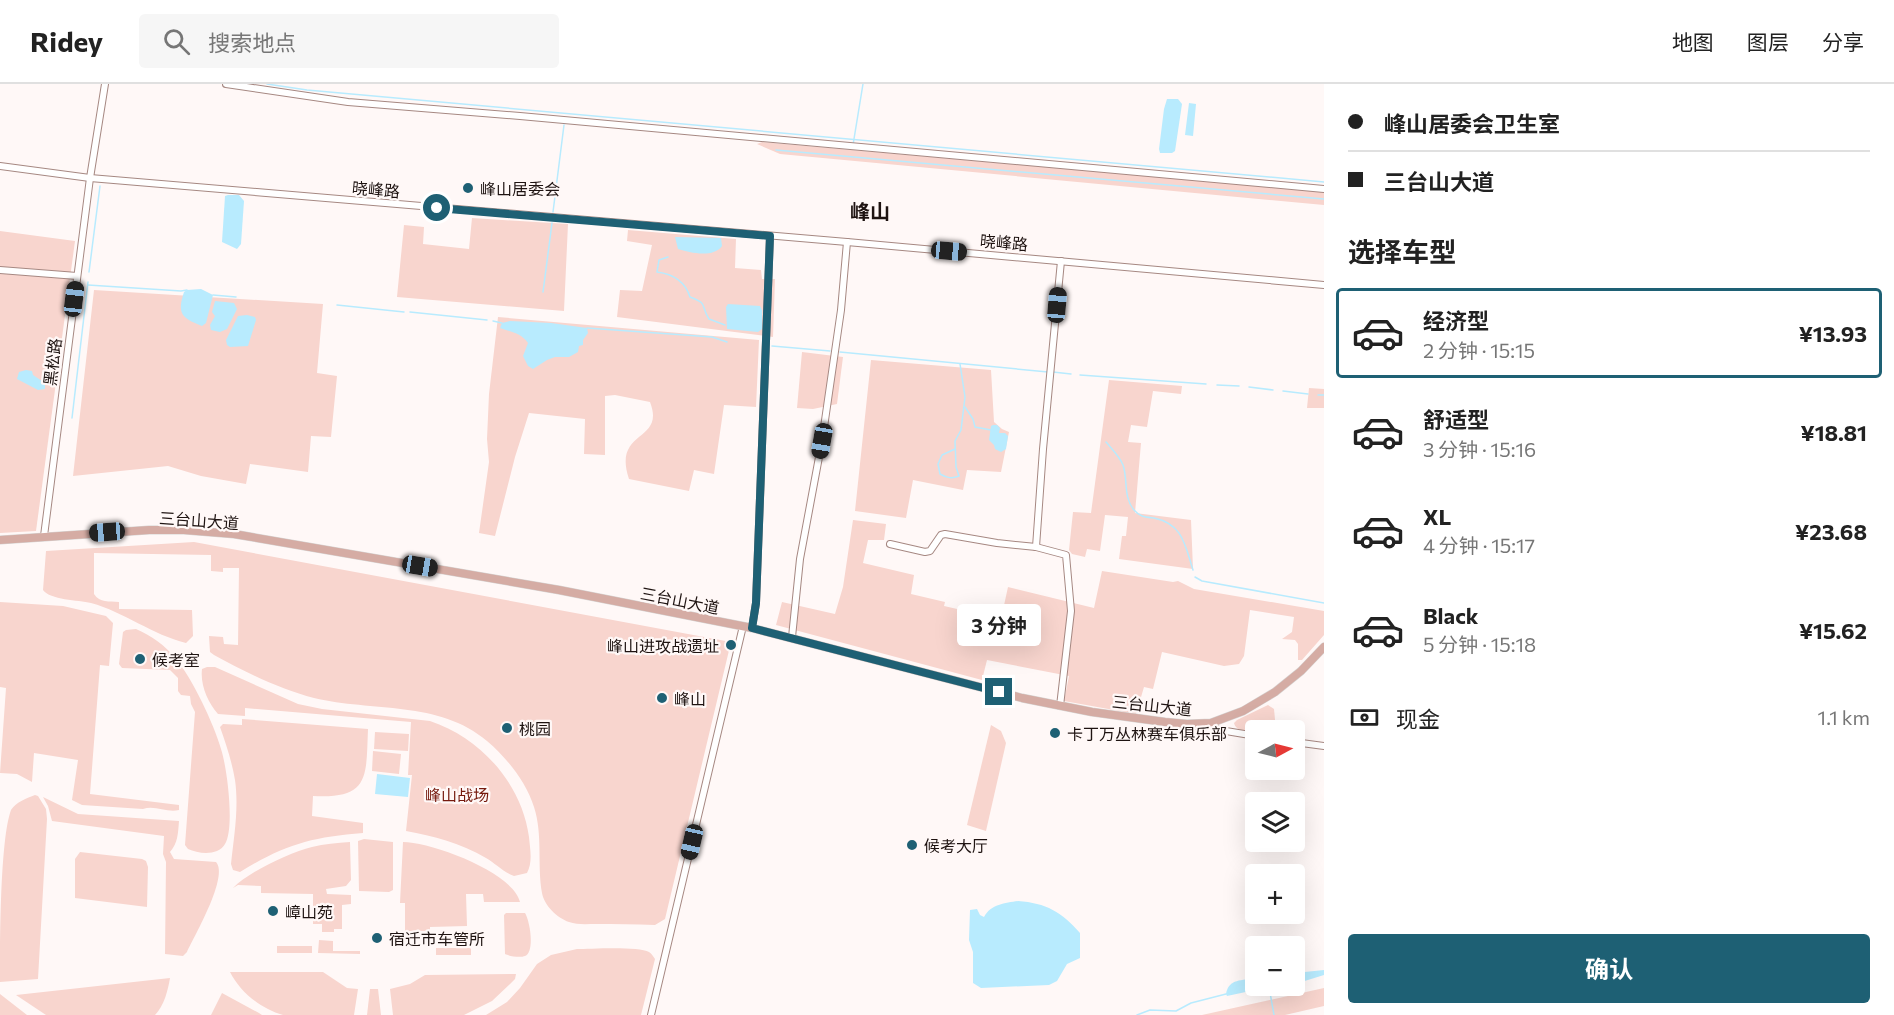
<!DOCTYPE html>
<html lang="zh">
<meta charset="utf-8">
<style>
:root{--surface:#fff;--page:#f6f6f6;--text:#222;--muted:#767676;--line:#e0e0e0;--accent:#1e6074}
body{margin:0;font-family:Commissioner,"Noto Sans SC",sans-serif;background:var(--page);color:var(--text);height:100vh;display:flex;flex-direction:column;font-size:22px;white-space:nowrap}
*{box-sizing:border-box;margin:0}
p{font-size:20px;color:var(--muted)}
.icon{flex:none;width:33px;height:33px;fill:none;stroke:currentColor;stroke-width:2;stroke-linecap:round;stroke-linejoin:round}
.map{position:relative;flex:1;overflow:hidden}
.side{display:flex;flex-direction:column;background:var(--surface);width:570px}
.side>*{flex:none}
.hud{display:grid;align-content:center;height:132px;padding:0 24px;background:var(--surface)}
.needle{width:39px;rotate:83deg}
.buttons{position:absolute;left:1245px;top:636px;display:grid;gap:12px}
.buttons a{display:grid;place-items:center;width:60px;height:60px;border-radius:6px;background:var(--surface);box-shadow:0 6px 24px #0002;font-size:30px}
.end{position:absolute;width:27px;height:27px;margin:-14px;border:8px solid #1e6074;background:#fff;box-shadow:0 0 0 3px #fff}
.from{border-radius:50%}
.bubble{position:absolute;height:42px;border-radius:6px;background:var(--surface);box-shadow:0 6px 24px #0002;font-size:20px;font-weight:700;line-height:42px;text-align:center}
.car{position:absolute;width:18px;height:36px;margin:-18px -9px;border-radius:8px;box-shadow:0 0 4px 2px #0007;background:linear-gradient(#222 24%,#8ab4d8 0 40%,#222 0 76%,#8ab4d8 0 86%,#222 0)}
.hud b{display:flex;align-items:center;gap:21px;height:57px;font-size:22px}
.hud b+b{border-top:2px solid var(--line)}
.hud i{width:15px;height:15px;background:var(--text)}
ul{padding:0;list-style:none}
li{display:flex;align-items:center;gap:18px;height:90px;margin:0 12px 9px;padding:0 12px;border:3px solid transparent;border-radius:6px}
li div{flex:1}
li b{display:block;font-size:22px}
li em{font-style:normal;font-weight:700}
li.current{border-color:var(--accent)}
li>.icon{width:54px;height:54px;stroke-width:1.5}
h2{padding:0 24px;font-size:27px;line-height:72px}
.pay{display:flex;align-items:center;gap:15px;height:66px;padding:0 24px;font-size:22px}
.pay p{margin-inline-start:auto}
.button{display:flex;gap:12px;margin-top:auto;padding:12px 24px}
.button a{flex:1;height:69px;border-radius:6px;background:var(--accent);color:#fff;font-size:24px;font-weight:700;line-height:69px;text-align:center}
header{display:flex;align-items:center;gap:36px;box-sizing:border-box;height:84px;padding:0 30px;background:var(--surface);border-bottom:2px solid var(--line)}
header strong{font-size:28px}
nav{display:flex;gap:33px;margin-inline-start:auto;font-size:21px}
.search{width:420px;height:54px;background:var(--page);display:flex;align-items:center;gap:15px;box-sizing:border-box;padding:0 21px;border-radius:6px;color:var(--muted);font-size:22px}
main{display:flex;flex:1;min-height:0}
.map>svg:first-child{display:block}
.green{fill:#f8d5ce}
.water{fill:#b8ebfe}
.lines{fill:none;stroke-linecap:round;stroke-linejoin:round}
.stream{stroke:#b8ebfe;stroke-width:1.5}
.minor-casing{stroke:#a68882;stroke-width:8}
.major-casing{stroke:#d6d5d4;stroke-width:9}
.minor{stroke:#fff;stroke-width:6}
.major{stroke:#d5aca4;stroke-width:8}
.route{stroke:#1e6074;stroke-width:8}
.poi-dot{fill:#1e6074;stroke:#fff8f7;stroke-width:2}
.labels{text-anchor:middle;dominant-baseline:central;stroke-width:4.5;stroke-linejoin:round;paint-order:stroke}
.poi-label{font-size:16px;fill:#1e1311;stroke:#fff8f7;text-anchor:start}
.street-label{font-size:16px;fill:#1e1311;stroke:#fff8f7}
.park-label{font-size:16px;fill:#761a0e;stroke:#fff8f7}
.quarter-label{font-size:20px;font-weight:bold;fill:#1e1311;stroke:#fff8f7}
</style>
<header>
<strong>Ridey</strong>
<div class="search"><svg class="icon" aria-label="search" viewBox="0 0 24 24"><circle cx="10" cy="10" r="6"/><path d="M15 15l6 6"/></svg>搜索地点</div>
<nav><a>地图</a><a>图层</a><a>分享</a></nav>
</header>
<main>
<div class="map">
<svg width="1324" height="931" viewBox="0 0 1324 931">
<rect width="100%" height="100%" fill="#fff8f7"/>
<g class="green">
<polygon points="762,58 1324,108 1324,121 780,70 757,60"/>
<polygon points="472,134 568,140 564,227 397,213 404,141 424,143 423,160 469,165"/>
<polygon points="628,146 736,155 735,184 761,186 762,195 775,195 773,253 617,233 620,206 642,207 652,161 627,157"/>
<polygon points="0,147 75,157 36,447 0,449"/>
<polygon points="94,206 323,220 317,289 337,292 331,353 311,352 308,388 250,380 246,400 201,392 168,382 73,392"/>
<path d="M498 233 759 256 756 323 724 321 714 390 694 386 689 407 629 395C612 345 666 359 650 318L615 311 605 312V371L584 370 585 335 529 329 515 373 495 452 479 449 489 378 487 355 489 310Z"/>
<polygon points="802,268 843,273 837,320 813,325 797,324"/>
<polygon points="871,276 991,286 994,338 1002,345 1009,348 1001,388 967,386 963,406 913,396 906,434 855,427"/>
<polygon points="1109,296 1182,302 1181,310 1153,307 1147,343 1131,341 1128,358 1141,359 1135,429 1191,436 1193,485 1119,475 1122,452 1126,452 1128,433 1105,431 1100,467 1087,465 1085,473 1072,470 1069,466 1073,428 1091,429"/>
<polygon points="1309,304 1324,305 1324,324 1307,324"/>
<polygon points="853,436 886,440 884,456 868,456 863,479 914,491 911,510 945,518 944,522 1001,535 1008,503 1094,524 1102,487 1173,498 1178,497 1194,505 1324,527 1324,551 1302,576 1298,576 1298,560 1295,556 1282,555 1292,548 1294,533 1250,526 1244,572 1239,580 1224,582 1162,568 1153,605 1144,603 1136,630 1064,617 1069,592 987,576 982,596 776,541 782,518 835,530 843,503"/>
<path d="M194 458 731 558 665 835 655 841C635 840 615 840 596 840 587 840 577 841 569 838 557 834 544 821 542 809 537 781 543 751 534 723 526 698 508 675 487 657 439 616 372 628 314 614 280 605 245 588 214 571L210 568 209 552 223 553 224 560 238 561 239 484H223V488L211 487V471L94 469V510C100 519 109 517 119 518V525L192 526 193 552 186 559C153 551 124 528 91 519 78 516 50 516 43 506L46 467Z"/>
<path d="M0 518 63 522 106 532 113 539 109 582 100 581 90 710 179 721V726C167 729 155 721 143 725L82 721 72 716 78 676 34 669 32 698 17 690 0 689 6 604 0 603Z"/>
<path d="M136 545C152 552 165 561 176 575 192 594 214 640 221 665 227 683 235 744 225 760 218 772 199 770 188 765L185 761 195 628 191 620 190 612 181 611 178 607V594L170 586 122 584 119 580 123 548 126 546Z"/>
<path d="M207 583H215L298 620 322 625 430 637C481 654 522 700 529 753 530 765 533 778 527 789L514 792C503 788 495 779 486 774 461 759 433 752 406 747L412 691H408L411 638 245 624V632L218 630C208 619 200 601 202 585Z"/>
<path d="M1268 621 1274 625 1276 646H1256L1255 649C1248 647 1236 648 1234 639L1237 636Z"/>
<path d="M242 635 368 645C366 693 370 715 313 712L312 732 363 739V749C311 753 284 761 240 788L233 786 231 780C234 752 239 724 235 696 232 678 226 660 220 643L223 640 242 641Z"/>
<polygon points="991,641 1001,647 1006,659 986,747 967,741"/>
<polygon points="375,648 409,650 408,667 374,665"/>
<polygon points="373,667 401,670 399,690 372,687"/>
<path d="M35 711 38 712 46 725 47 735 38 895 0 898C0 858 0 756 11 726 16 718 27 714 35 711Z"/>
<path d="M43 713 78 730 179 737C178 749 178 759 170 768L174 775 216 778C229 792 195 851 187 868L183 872 165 870 166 778 163 770 164 752 52 737 48 722Z"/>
<polygon points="364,755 393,758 393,806 389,808 359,807 358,757"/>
<path d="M350 758 351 796 346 802 326 805 327 810 351 811V820L342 821V845H334V848H322V840H313V810L261 809V802L238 801 233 804C250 787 289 769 312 763 324 760 337 759 350 758Z"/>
<path d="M403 758C431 758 513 788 520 818H484L483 810H466L467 842 430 843V847H405V819H400Z"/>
<polygon points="80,768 142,775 146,777 148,783 147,823 75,814 75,775"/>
<path d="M506 829H525C530 837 535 868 525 872 520 874 509 872 505 870L504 831Z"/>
<polygon points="319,856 333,857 333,867 360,867 360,870 318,869"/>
<rect x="277" y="862" width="35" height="7"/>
<rect x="436" y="864" width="35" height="7"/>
<path d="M577 865C590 865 639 862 649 868 652 870 653 872 655 875L641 931H486L507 918 520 904 537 880 551 871Z"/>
<path d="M230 888H323L347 904 358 905 354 931C337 931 298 931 283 931 261 925 240 908 230 888Z"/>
<polygon points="516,890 515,895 510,900 492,917 464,931 393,931 390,905 410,900 425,891"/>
<path d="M170 894C168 906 164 922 155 931H46L16 911Z"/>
<polygon points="1324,904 1324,922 1285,931 1202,931"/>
<polygon points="370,905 378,905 381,931 367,931"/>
<polygon points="222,909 259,929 262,931 211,931"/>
<polygon points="0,910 27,931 0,931"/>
</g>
<g class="water">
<polygon points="1167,15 1178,15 1182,20 1175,67 1172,69 1160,69 1159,65 1164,25"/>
<polygon points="1189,19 1196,20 1193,52 1185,51"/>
<polygon points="228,111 239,111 244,117 241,160 237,165 222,158 225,112"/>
<path d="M675 153 721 154 722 162C714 174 690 169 678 165Z"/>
<path d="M201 205 213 211 206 239 202 242C181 234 177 229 184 208L187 206Z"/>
<polygon points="215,217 234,219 237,225 227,245 220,248 211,246 210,241 215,232 212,228"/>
<polygon points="728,220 760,222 762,226 762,245 758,248 727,245 726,223"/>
<polygon points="247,231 255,233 256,236 248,262 230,263 227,261 226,256 238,232"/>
<path d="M510 237 551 239 587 244 588 249 583 256V261L579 262 578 268 569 273H555L547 276 533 285 528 282 523 272 528 259C521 249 511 248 500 244L502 239Z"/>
<polygon points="26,286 32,287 33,291 45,299 45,305 38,306 17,295 19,288"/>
<polygon points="993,341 997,341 1000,344 999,349 1005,349 1008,352 1006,365 1001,368 995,365 994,361 989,356 991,342"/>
<polygon points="377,690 410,694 408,713 375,710"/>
<path d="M1018 817C1046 819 1062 828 1080 849V874L1067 880 1057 897 1049 901 981 904 973 899V868L969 856 970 826 977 825 980 831 984 833C991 820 1005 819 1018 817Z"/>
<polygon points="1324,886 1324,891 1295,900 1295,889"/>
<path d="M1255 894 1256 902H1289L1269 903 1227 912 1226 910C1229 894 1242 897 1255 894Z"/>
</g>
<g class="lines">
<g class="stream">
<polyline points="267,0 307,6 1324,98"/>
<polyline points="853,61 863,0"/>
<polyline points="776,66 1324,115"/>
<polyline points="553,128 564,41"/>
<path d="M668 173 659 176 657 188C673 190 685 197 690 213 709 220 700 221 709 235L725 241"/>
<polyline points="89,188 100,102"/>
<polyline points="88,201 181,207 187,206"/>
<polyline points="543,208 552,139"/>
<polyline points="213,211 236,213"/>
<polyline points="337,221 404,228"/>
<polyline points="410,228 487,236"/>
<polyline points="493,237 502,239"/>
<polyline points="587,244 712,253 727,258"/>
<polyline points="772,262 830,267"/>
<polyline points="840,268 1048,288"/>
<polyline points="1053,288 1071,290"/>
<polyline points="1080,291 1206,300"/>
<polyline points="1217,301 1239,302"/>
<polyline points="1249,303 1273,306"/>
<polyline points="1283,307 1308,310"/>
<polyline points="1318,311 1324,311"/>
<polyline points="965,323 973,335 975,343 991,346"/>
<polyline points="72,334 88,198"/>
<path d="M1106 358C1112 365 1120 373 1123 381 1128 395 1123 413 1134 426 1140 433 1145 433 1154 434 1183 440 1185 461 1193 486"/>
<path d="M955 365 942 371 938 380 940 390C947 394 952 395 959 392L956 383 955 357 961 346 965 313 960 280"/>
<polyline points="1195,493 1202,497 1324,519"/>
<polyline points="1269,903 1274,931"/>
<polyline points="1137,931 1150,926 1176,927 1191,919 1226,910"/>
</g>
<defs>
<g id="minor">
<polyline points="226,0 348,18 520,32 1324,105"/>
<polyline points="0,82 90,94 847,158 1324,201"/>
<polyline points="0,186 77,192"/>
<polyline points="44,452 90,94 105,0"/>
<polyline points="890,460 925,468 930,467 941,451 945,450 997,459 1036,463 1066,471 1071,527 1060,622"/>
<polyline points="1036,463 1043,365 1061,177"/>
<polyline points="752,544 756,519 770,152"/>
<polyline points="792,553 800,475 822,357 841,226 847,158"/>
<polyline points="1196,642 1256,652"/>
<polyline points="1294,658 1324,662"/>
<polyline points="651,931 743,542"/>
</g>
<polyline id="major" points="0,456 149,446 184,446 234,450 559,506 752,544 1022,614 1092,628 1165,638 1187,640 1211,639 1243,627 1275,608 1301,587 1324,563"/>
</defs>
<use href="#minor" class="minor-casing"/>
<use href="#major" class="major-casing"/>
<use href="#minor" class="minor"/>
<use href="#major" class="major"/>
</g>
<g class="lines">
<polyline class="route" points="437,124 770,152 756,519 752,544 999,608"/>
</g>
<g class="poi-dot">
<circle cx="468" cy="104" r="6"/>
<circle cx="731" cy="561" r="6"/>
<circle cx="140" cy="575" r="6"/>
<circle cx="662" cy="614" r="6"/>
<circle cx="507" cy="644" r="6"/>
<circle cx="1055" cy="649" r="6"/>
<circle cx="912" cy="761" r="6"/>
<circle cx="273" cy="827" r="6"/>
<circle cx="377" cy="854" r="6"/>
</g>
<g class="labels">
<g class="poi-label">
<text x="480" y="104">峰山居委会</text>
<text x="719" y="561" text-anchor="end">峰山进攻战遗址</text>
<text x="152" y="575">候考室</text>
<text x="674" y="614">峰山</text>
<text x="519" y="644">桃园</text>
<text x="1067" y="649">卡丁万丛林赛车俱乐部</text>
<text x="924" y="761">候考大厅</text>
<text x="285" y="827">嶂山苑</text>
<text x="389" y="854">宿迁市车管所</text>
</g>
<g class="street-label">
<text transform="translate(376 105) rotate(5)">晓峰路</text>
<text transform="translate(1004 158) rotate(5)">晓峰路</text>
<text transform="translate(52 278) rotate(-83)">黑松路</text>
<text transform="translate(199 436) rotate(4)">三台山大道</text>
<text transform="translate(680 516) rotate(11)">三台山大道</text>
<text transform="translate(1152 621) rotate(6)">三台山大道</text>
</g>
<g class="park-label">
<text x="457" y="710">峰山战场</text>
</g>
<g class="quarter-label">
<text x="870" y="127">峰山</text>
</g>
</g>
</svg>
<div class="buttons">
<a><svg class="needle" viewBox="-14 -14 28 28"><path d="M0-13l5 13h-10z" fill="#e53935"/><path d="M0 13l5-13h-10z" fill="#767676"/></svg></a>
<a><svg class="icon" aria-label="layers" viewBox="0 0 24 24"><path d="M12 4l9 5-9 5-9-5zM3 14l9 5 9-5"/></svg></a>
<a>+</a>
<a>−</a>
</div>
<i class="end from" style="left:437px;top:124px"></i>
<i class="end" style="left:999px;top:608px"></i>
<div class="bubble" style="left:957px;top:520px;width:84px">3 分钟</div>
<i class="car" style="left:949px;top:167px;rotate:95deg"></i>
<i class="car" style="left:74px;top:215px;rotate:7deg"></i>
<i class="car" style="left:1057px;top:221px;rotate:5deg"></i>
<i class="car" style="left:822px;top:357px;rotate:190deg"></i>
<i class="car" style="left:107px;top:448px;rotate:266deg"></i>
<i class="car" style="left:420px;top:482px;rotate:100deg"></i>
<i class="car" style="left:692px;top:758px;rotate:193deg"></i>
</div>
<section class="side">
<div class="hud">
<b><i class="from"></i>峰山居委会卫生室</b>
<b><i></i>三台山大道</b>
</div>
<h2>选择车型</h2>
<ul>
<li class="current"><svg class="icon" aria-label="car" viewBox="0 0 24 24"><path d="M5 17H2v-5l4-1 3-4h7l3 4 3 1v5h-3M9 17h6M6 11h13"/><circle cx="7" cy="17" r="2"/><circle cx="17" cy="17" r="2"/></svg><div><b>经济型</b><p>2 分钟 · 15:15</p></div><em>¥13.93</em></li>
<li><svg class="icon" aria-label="car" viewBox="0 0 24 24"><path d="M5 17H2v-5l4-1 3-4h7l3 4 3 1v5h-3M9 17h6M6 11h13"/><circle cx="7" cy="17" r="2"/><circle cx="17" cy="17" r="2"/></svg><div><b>舒适型</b><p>3 分钟 · 15:16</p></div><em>¥18.81</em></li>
<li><svg class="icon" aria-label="car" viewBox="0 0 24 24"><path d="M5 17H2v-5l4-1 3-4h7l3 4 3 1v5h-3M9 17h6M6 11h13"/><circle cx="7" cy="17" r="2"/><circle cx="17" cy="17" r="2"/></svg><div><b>XL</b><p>4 分钟 · 15:17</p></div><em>¥23.68</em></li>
<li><svg class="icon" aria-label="car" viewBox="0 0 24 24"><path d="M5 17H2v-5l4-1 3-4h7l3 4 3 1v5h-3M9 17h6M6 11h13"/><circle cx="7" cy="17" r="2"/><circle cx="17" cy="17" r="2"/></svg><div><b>Black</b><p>5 分钟 · 15:18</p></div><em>¥15.62</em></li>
</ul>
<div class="pay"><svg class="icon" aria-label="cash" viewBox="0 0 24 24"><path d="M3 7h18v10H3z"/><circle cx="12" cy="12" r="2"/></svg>现金<p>1.1 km</p></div>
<div class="button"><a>确认</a></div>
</section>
</main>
